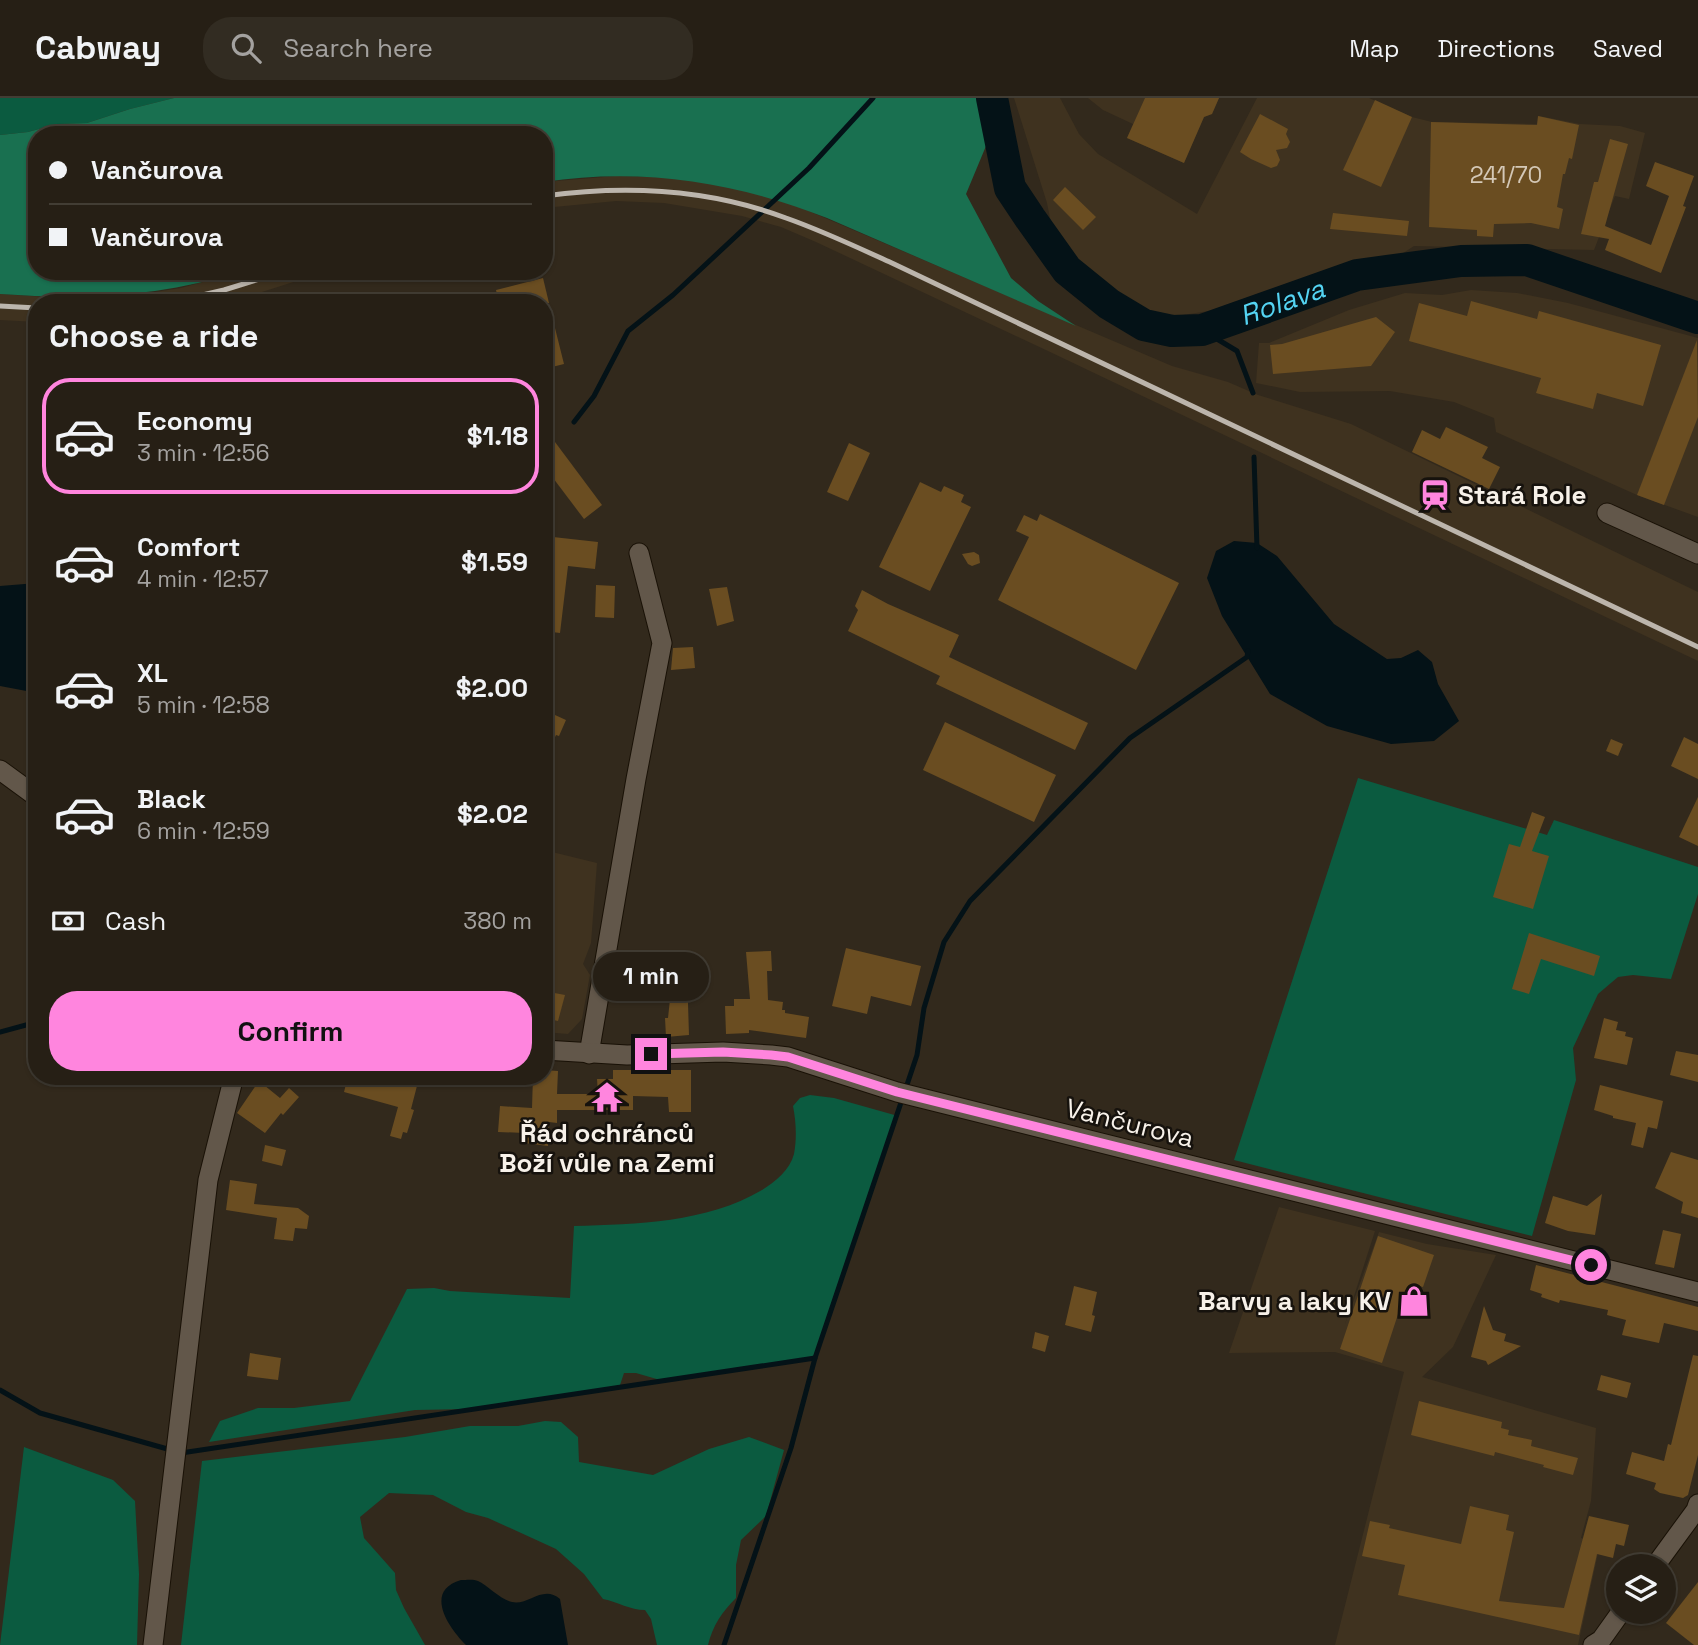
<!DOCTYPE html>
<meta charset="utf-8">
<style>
:root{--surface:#261f15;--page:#322c22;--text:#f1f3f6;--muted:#a4a2a0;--line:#423d34;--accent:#ff85de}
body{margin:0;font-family:"Space Grotesk",sans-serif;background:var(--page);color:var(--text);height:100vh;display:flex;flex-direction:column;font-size:26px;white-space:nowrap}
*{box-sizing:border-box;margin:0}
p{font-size:23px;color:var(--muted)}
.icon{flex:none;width:38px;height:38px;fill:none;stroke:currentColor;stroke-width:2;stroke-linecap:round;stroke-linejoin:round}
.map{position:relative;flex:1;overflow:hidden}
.panel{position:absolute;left:28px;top:196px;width:525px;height:791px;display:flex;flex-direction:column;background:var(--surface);border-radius:28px;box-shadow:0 2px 5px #0004,0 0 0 2px var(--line)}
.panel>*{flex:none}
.hud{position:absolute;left:28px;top:28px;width:525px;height:154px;border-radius:28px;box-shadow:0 2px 5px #0004,0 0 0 2px var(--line);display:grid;align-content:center;height:154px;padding:0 21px;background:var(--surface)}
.fabs{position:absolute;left:1606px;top:1456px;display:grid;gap:14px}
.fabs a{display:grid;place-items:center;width:70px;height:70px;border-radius:50%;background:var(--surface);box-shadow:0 2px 5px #0004,0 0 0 2px var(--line);font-size:35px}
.end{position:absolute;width:32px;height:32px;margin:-16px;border:9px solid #ff85de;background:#111;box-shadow:0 0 0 4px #111}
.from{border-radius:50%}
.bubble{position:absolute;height:49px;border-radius:24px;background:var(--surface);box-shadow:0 2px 5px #0004,0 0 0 2px var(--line);font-size:23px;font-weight:800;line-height:49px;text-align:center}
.hud b{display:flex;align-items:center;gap:24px;height:66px;font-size:26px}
.hud b+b{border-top:2px solid var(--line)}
.hud i{width:18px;height:18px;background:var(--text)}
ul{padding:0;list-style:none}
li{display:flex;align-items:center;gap:21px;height:116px;margin:0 14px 10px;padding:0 7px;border:4px solid transparent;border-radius:28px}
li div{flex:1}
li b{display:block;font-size:26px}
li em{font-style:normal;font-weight:800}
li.selected{border-color:var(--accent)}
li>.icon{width:63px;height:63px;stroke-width:1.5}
h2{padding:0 21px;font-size:32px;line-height:84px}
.pay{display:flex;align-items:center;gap:18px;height:77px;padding:0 21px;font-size:26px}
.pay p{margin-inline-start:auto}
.action{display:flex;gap:14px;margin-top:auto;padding:14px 21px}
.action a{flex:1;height:80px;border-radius:28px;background:var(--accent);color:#111;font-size:28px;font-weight:800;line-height:80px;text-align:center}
header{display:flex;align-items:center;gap:42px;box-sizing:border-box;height:98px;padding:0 35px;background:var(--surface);border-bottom:2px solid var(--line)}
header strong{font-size:33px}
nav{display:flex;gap:38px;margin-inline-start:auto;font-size:24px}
.search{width:490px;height:63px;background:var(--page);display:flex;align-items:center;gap:18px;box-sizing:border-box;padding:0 24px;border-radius:28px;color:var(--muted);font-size:26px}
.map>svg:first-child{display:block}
.built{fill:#3f321f}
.green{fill:#0b5b40}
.forest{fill:#197050}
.water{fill:#041217}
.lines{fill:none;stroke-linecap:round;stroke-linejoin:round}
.stream{stroke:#041217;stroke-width:5}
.river{stroke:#041217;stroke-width:32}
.building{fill:#6a4d21}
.minor-casing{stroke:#191106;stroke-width:21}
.tertiary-casing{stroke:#191106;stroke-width:21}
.minor{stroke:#62574a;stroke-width:19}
.tertiary{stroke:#62574a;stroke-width:19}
.rail{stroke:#bcb5ac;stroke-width:5}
.route{stroke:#ff85de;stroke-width:9}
.labels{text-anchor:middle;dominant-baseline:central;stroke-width:5;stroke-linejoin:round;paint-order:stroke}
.number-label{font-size:23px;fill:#d4c8b7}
.poi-label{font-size:26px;font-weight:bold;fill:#f7f1e9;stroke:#16120d;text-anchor:start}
.street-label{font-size:26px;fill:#f7f1e9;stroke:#16120d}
.water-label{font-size:28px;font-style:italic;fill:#54d4f3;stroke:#16120d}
</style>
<header>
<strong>Cabway</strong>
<div class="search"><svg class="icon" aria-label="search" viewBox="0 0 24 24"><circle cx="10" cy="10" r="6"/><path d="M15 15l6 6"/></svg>Search here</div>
<nav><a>Map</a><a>Directions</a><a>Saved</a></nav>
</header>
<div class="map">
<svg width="1698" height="1547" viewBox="0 0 1698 1547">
<rect width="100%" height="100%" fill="#32291c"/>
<g class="built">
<polygon points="1014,0 1060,0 1079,36 1098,56 1197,116 1257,0 1369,0 1412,19 1432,24 1537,26 1539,18 1580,26 1620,28 1645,35 1629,101 1615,98 1594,152 1414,148 1394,161 1343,166 1209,213 1183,217 1166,217 1140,212 1126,204 1091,178 1070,157 1052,130 1047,105"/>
<polygon points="1088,0 1219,0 1212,16 1204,19 1184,65 1127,40 1133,26 1103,12"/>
<polygon points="616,78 666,79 708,85 748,93 790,105 1172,268 1228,284 1258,297 1351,326 1698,494 1698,563 1048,253 816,144 781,129 742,118 664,105 616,103 544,110 544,84"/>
<polygon points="242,173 328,173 227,205 37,205 37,224 0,222 0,196 61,200 142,196 181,190"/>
<polygon points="1471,192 1517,195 1568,205 1698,240 1698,419 1637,397 1496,334 1494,320 1454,304 1390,293 1300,294 1256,285 1259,245 1269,245 1349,212 1405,195 1442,197"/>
<polygon points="544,752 597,765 591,845 583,866 590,877 582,921 568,936 544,934"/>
<polygon points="1279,1109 1375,1133 1345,1226 1379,1134 1427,1146 1496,1157 1453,1249 1422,1279 1596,1330 1591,1403 1581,1440 1600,1446 1578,1547 1335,1547 1404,1274 1335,1254 1229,1255"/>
</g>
<g class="green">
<polygon points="0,0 174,0 130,11 87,25 57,26 28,34 0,37"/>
<polygon points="1358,680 1547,737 1554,722 1698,769 1698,796 1671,881 1633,877 1618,879 1598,896 1573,950 1576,982 1532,1138 1234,1062"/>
<path d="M810 997 834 1000 898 1018 815 1262 660 1282 636 1275H624L620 1287 590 1295 468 1311 415 1312 209 1344 220 1323 258 1310H294L350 1303 407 1191 434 1190 450 1193 570 1200 574 1128C637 1126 706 1125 762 1092 775 1084 790 1072 794 1056 797 1040 796 1023 793 1008L800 1000Z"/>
<path d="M545 1323 561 1324 578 1339 579 1364 653 1377 709 1351 749 1339 784 1352 766 1418 741 1442 736 1467V1500C722 1514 713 1527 708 1547H657L651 1521 645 1512C630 1512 618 1504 603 1501L584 1476 556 1451 488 1420 466 1414 433 1397 389 1395 360 1419 364 1440 395 1475 396 1492 404 1510 425 1547H181L202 1363 405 1339 470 1328H518Z"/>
<polygon points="24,1349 113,1382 135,1403 139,1476 137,1547 0,1547"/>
</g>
<path class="forest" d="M174 0H1006L966 96 1011 180 1038 203 1076 228 827 120C736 84 641 69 544 84V37H37V173H242C160 199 86 202 0 196V37L28 34 57 26 87 25 130 11Z"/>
<g class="water">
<polygon points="1234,443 1257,445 1277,458 1334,526 1387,561 1401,560 1418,552 1432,564 1438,586 1459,623 1434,643 1391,646 1327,628 1270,596 1222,518 1207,480 1216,453"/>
<polygon points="37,485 37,595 0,588 0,488"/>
<path d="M461 1482C466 1482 474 1481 478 1483 487 1487 501 1502 512 1504 528 1508 543 1486 560 1501L568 1547H466C449 1530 423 1493 461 1482Z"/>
</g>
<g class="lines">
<g class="stream">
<polyline points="1202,232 1237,253 1253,295"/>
<polyline points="574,324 594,298 628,233 673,197 809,70 873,0"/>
<polyline points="1254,359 1257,450"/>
<polyline points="0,934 37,924"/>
<polyline points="0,1292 40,1315 171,1352"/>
<polyline points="181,1355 815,1260"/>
<polyline points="724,1547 791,1350 815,1260 917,957 924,910 944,844 970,803 1130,640 1247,559 1248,553"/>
</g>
<path class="river" id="s1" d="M992 0 1010 90 1030 120 1067 172 1109 206 1144 227 1172 233 1202 232 1357 177 1461 163 1527 162 1698 220"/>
</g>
<g class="building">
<polygon points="1145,0 1219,0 1212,16 1204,19 1184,65 1127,40"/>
<polygon points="1375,2 1412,19 1381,89 1343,72"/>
<polygon points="1260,16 1288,31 1286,36 1290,44 1287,50 1276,52 1280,62 1277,68 1271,70 1251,61 1240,54"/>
<polygon points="1538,18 1579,27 1572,61 1569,60 1565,76 1563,76 1557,109 1563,111 1559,131 1531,125 1494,126 1493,139 1477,138 1477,132 1429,129 1431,24 1537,27"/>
<polygon points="1610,41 1628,46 1605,128 1651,147 1669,98 1646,88 1655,64 1694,78 1683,108 1686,109 1661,175 1605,152 1609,141 1581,136 1594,84 1598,84"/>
<polygon points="1065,89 1096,119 1083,132 1053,102"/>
<polygon points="1333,115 1409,123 1407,138 1330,131"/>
<polygon points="543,180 549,205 499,205 496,192"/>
<polygon points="1471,203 1537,221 1539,213 1661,247 1643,308 1597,295 1593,311 1536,295 1541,280 1409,243 1419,205 1467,218"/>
<polygon points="549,206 564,266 544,271 544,207"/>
<polygon points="1376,219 1395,234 1371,268 1273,276 1270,247 1282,246"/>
<polygon points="1697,242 1698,319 1664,407 1637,397"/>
<polygon points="1446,329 1488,349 1482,360 1500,369 1489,391 1412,354 1422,332 1440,341"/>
<polygon points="555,344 602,407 584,421 544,368 544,352"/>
<polygon points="849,345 870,355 848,403 827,394"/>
<polygon points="920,384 941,394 944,388 964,397 961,404 971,409 930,493 879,469"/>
<polygon points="1040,416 1179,485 1136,572 998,502 1029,439 1016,433 1024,417 1037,423"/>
<polygon points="544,438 598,444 595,471 568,468 560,535 544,533"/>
<polygon points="974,454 979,457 980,465 972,468 968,466 962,456"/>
<polygon points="596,487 615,488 614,520 595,519"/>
<polygon points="727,489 734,523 717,528 709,491"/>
<polygon points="862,492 888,506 959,537 949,559 1088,625 1075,652 936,586 940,578 848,533 858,512 855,508"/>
<polygon points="693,549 695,570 671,572 673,550"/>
<polygon points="544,612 566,622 559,638 556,637 544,663"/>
<polygon points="945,624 1056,677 1034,724 923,672"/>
<polygon points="1684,639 1698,646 1698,681 1671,668"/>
<polygon points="1611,641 1623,646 1618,658 1606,653"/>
<polygon points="1698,699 1698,748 1679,739"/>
<polygon points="1532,714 1545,719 1532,753 1549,758 1533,811 1493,799 1509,746 1520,749"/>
<polygon points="1529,835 1600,858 1594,878 1541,861 1529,896 1512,891"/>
<polygon points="846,850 921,868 911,908 871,898 867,916 832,908"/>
<polygon points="771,853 772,873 767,873 768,902 783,904 782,912 785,912 785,915 809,919 806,940 749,932 749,935 726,936 725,908 734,908 734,901 750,901 746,854"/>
<polygon points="673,873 687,874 689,937 666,939 665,920 668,920"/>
<polygon points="544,893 565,897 558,923 544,920"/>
<polygon points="1604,920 1618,924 1616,932 1626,934 1625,938 1633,940 1627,967 1594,960"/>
<polygon points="1676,953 1698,957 1698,984 1670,977"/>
<polygon points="544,972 558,973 557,996 598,996 597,981 613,981 613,972 691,972 691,1014 669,1014 668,999 633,998 633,1012 557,1012 557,1025 549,1024 548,1048 525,1045 525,1035 498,1034 500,1008 532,1010 533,978 544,978"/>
<polygon points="348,978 398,978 418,984 411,1011 414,1012 407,1035 403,1034 401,1041 390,1038 398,1009 344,994"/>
<polygon points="259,983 280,1000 289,990 299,999 283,1017 281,1015 265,1035 237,1015"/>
<polygon points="1600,987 1663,1003 1657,1031 1648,1029 1643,1050 1631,1047 1636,1025 1613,1020 1613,1018 1594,1012"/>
<polygon points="265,1047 286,1052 282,1068 262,1063"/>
<polygon points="1671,1054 1698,1062 1698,1120 1681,1115 1683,1104 1655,1090"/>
<polygon points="230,1082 257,1086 254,1106 298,1110 309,1118 307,1131 295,1130 293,1143 274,1141 277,1120 226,1112"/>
<polygon points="1602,1096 1595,1137 1568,1133 1545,1125 1553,1098 1587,1108"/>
<polygon points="1663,1132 1681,1136 1674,1170 1655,1166"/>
<polygon points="1378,1138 1434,1157 1423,1189 1416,1187 1411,1203 1403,1201 1382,1265 1340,1251"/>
<polygon points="1536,1167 1698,1209 1698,1233 1664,1225 1659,1245 1622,1237 1626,1222 1607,1217 1608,1212 1560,1202 1559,1205 1541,1199 1542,1196 1530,1192"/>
<polygon points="1074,1188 1097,1194 1092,1217 1095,1218 1091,1234 1065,1227"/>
<polygon points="1484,1208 1493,1232 1506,1236 1504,1243 1521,1248 1488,1267 1486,1263 1471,1259"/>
<polygon points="1035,1234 1049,1238 1045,1254 1032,1250"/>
<polygon points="250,1255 281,1260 278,1282 247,1278"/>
<polygon points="1693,1257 1698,1258 1698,1357 1688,1397 1683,1400 1660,1395 1654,1391 1656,1385 1626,1376 1632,1354 1664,1363 1668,1346 1671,1347"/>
<polygon points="1601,1277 1631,1285 1627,1300 1597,1292"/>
<polygon points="1419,1303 1502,1324 1501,1330 1509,1332 1508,1337 1532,1342 1531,1348 1578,1360 1573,1377 1543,1369 1544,1367 1495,1354 1494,1358 1411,1337"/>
<polygon points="1470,1408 1509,1417 1506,1432 1514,1434 1499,1503 1564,1510 1589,1418 1629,1427 1624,1448 1616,1446 1613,1460 1597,1456 1579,1537 1398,1497 1405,1467 1362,1458 1370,1423 1390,1427 1389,1430 1461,1446"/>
<polygon points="1698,1484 1698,1547 1694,1547 1666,1525"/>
</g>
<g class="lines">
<defs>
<g id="minor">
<polyline points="1607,415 1698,456"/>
<polyline points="589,956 636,681 662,545 639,455"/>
<polyline points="1655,1468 1696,1412 1698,1406"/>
<polyline points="1593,1547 1601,1542 1621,1514"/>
</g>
<g id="tertiary">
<polyline points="0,672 37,699"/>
<polyline points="544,952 627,957 723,954 771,957 788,959 897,994 1698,1194"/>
<polyline points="153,1547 208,1082 234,978"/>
</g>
</defs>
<use href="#minor" class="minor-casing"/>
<use href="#tertiary" class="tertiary-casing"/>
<use href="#minor" class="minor"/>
<use href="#tertiary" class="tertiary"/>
<g class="rail">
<path d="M544 98C625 87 709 91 786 120 823 133 859 150 894 166L1698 549"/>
<polyline points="168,205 224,192 285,173"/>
<polyline points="0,208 37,210"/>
</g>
</g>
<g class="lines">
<polyline class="route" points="651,956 723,954 771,957 788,959 897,994 1591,1167"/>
</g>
<defs>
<symbol id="station-bare" viewBox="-9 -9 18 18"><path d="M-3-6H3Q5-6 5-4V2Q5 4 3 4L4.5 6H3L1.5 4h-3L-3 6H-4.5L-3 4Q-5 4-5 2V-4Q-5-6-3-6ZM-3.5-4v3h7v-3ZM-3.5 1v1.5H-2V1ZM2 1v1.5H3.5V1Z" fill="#ff85de" stroke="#16120d" stroke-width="2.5" paint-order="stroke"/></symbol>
<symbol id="temple-bare" viewBox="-9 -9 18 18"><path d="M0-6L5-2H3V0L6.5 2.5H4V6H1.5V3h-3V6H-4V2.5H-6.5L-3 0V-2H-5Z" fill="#ff85de" stroke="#16120d" stroke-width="2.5" paint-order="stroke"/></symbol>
<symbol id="shop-bare" viewBox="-9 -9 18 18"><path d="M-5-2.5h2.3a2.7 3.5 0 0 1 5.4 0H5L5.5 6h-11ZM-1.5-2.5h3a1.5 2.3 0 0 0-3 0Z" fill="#ff85de" stroke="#16120d" stroke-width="2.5" paint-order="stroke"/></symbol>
</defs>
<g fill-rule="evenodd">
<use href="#station-bare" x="1413" y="375" width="44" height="44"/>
<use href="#temple-bare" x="585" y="977" width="44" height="44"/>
<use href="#shop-bare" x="1392" y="1181" width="44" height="44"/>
</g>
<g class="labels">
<g class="number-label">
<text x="1506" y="77">241/70</text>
</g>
<g class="poi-label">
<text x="1458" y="397">Stará Role</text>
<text x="607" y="1035" text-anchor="middle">Řád ochránců<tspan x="607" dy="30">Boží vůle na Zemi</tspan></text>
<text x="1391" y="1203" text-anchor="end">Barvy a laky KV</text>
</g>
<g class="street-label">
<text transform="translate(1130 1025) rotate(14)">Vančurova</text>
</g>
<g class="water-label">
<text stroke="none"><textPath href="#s1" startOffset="430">Rolava</textPath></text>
</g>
</g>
</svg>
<div class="fabs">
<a><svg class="icon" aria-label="layers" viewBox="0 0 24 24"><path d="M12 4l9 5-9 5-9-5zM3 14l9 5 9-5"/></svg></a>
</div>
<i class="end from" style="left:1591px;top:1167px"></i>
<i class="end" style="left:651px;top:956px"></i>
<div class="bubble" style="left:593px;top:854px;width:116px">1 min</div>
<div class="hud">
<b><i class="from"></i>Vančurova</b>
<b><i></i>Vančurova</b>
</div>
<section class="panel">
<h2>Choose a ride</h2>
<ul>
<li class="selected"><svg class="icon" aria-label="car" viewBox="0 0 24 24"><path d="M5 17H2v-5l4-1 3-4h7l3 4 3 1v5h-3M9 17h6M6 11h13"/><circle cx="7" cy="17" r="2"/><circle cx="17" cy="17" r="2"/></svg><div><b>Economy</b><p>3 min · 12:56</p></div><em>$1.18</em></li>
<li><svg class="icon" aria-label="car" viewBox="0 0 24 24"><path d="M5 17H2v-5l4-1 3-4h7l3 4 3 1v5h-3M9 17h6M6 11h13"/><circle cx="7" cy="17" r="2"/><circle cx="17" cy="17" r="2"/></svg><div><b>Comfort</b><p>4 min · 12:57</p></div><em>$1.59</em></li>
<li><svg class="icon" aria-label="car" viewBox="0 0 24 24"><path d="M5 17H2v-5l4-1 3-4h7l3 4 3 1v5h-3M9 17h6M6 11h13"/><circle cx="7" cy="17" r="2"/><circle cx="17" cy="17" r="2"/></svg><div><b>XL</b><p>5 min · 12:58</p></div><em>$2.00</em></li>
<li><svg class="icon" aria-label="car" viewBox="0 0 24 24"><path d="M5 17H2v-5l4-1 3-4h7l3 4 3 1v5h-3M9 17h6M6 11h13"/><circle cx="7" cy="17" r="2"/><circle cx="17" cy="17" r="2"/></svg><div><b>Black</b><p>6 min · 12:59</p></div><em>$2.02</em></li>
</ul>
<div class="pay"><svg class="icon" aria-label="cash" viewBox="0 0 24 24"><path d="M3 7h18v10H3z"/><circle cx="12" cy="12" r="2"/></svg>Cash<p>380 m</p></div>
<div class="action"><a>Confirm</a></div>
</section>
</div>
